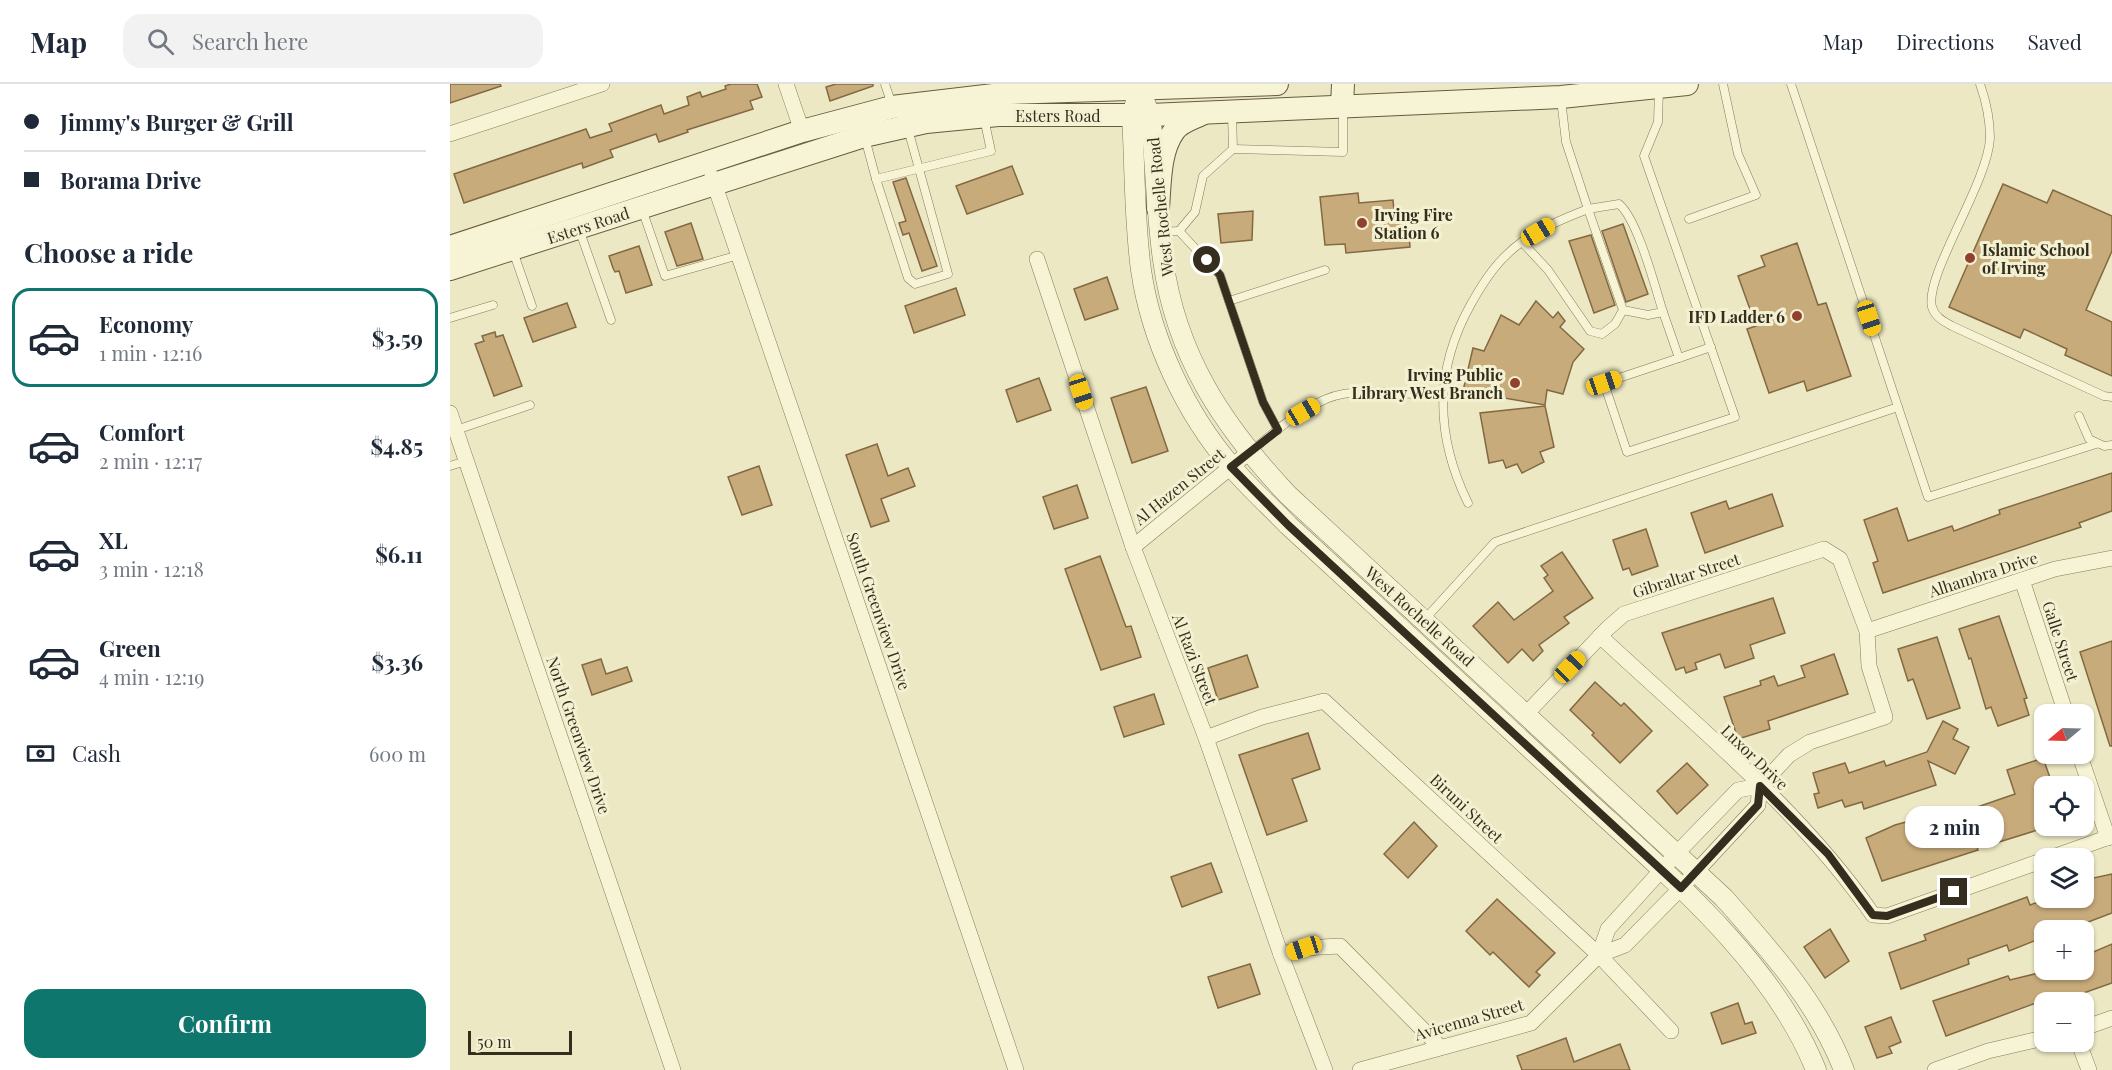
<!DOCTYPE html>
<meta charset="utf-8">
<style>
:root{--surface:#fff;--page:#f2f2f3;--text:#1f2937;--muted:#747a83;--line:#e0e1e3;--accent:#0f766e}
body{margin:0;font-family:"Playfair Display",serif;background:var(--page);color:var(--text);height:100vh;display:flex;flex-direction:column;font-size:22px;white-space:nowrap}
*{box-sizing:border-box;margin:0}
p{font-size:20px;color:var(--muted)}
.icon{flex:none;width:33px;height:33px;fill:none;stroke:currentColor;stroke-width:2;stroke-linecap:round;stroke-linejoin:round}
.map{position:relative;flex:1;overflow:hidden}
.details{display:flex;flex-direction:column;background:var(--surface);width:450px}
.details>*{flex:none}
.guide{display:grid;align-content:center;height:132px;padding:0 24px;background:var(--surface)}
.needle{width:39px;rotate:251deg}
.buttons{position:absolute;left:1584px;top:620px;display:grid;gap:12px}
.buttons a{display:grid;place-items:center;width:60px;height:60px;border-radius:12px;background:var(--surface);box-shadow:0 2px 4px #0004;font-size:30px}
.scale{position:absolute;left:18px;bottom:15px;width:104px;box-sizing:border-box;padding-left:6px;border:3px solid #352e1e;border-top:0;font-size:16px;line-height:21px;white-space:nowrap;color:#352e1e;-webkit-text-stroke:4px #f3f1d2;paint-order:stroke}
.end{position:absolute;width:27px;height:27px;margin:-14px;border:8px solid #352e1e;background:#fff;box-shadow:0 0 0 3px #fff}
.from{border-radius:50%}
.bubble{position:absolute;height:42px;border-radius:18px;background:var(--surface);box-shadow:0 2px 4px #0004;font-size:20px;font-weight:700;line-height:42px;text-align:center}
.car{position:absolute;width:18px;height:36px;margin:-18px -9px;border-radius:8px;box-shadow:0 0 4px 2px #0007;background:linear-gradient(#f5c518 24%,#345 0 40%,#f5c518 0 76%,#345 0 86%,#f5c518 0)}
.guide b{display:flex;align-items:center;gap:21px;height:57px;font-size:22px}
.guide b+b{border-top:2px solid var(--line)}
.guide i{width:15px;height:15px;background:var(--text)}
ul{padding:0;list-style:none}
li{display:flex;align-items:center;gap:18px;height:99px;margin:0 12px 9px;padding:0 12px;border:3px solid transparent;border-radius:18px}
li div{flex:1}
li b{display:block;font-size:22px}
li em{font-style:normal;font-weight:700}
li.selected{border-color:var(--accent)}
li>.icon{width:54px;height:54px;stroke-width:1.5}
h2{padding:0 24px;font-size:27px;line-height:72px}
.pay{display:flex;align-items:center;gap:15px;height:66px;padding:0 24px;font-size:22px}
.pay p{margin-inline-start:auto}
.button{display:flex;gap:12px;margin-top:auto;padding:12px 24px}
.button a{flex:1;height:69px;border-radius:18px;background:var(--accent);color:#fff;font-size:24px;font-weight:700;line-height:69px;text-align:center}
header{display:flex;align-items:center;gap:36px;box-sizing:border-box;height:84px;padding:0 30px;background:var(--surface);border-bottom:2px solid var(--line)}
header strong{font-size:28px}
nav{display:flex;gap:33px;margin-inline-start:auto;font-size:21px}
.search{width:420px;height:54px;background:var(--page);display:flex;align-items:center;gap:15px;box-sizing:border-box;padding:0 21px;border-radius:18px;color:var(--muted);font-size:22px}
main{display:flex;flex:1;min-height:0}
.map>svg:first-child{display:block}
.building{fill:#c8ab7b;stroke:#836942;stroke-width:1.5}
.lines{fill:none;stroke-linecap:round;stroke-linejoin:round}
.service-casing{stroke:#857a5b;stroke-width:9}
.minor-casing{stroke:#857a5b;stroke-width:16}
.tertiary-casing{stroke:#857a5b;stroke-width:21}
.secondary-casing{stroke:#675b3e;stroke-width:24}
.service{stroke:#f7f4d6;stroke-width:8}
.minor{stroke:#f7f4d6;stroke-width:15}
.tertiary{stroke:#f7f4d6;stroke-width:20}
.secondary{stroke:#f7f4d6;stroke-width:22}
.route{stroke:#352e1e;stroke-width:8}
.poi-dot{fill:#91422e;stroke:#f3f1d2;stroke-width:2}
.labels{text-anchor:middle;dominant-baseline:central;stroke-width:6;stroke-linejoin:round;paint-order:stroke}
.street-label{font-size:16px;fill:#352e1e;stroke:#f3f1d2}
.poi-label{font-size:16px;font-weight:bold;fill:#352e1e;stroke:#f3f1d2;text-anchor:start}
</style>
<header>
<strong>Map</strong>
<div class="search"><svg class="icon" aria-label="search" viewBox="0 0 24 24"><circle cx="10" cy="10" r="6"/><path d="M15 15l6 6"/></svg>Search here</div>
<nav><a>Map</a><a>Directions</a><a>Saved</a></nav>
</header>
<main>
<section class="details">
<div class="guide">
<b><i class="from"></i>Jimmy's Burger &amp; Grill</b>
<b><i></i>Borama Drive</b>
</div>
<h2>Choose a ride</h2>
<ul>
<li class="selected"><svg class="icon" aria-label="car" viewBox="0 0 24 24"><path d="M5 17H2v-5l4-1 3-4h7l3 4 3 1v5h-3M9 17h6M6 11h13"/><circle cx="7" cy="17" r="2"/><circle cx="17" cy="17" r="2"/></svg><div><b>Economy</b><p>1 min · 12:16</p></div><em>$3.59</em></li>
<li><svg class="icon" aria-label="car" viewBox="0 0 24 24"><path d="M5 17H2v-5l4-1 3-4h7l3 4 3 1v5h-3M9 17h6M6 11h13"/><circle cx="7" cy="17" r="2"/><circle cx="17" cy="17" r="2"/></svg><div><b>Comfort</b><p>2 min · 12:17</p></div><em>$4.85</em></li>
<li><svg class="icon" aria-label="car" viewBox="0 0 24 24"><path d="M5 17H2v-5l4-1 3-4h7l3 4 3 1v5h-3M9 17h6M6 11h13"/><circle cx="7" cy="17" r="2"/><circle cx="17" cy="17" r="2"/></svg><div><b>XL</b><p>3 min · 12:18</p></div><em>$6.11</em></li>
<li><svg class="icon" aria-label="car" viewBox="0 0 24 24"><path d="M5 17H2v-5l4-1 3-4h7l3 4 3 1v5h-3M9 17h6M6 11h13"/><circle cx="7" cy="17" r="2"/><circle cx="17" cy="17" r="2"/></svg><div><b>Green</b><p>4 min · 12:19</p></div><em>$3.36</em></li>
</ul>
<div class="pay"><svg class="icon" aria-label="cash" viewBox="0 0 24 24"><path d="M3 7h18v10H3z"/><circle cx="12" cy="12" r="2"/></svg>Cash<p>600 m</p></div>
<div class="button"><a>Confirm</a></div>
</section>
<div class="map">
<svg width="1662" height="986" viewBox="0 0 1662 986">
<rect width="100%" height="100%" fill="#ebe8c3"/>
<g class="building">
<polygon points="0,0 50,0 51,2 0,19"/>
<polygon points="281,0 307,0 312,13 300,17 303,25 237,46 238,48 209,58 206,50 160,66 163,73 133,84 132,79 14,119 4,90 136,45 140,54 162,47 159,40 211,21 214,30 239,21 237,13 250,8 252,13 276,5 275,2"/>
<polygon points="386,0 423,0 423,2 380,17 376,3"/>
<polygon points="562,82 573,110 517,130 506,102"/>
<polygon points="456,94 487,182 472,187 459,149 453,151 449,139 456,137 443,98"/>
<polygon points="1553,100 1597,119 1603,106 1662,132 1662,167 1636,226 1662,238 1662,292 1615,271 1617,265 1574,245 1570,254 1499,223"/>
<polygon points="908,109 909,119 943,116 944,127 949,127 950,139 958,139 960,163 896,169 895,160 875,161 870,113"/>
<polygon points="803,127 802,156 771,159 768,130"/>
<polygon points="241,139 253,175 227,182 215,148"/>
<polygon points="1173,140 1198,210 1176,218 1152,147"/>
<polygon points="1141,151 1165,221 1144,229 1119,157"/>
<polygon points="1347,159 1368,221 1376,219 1401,292 1357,307 1354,297 1319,309 1297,245 1306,242 1288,192 1315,182 1311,172"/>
<polygon points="189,162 202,201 176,209 169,187 165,188 163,184 159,172"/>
<polygon points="657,193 668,225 635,236 624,205"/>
<polygon points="506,204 515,231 464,249 455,222"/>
<polygon points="1086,217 1103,234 1108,228 1115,237 1110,243 1134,265 1123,278 1113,310 1097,306 1095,321 1013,307 1023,264 1034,267 1051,231 1069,241"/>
<polygon points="117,219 126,243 83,258 74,234"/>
<polygon points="45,248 46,253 53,251 72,302 44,312 25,260 34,257 32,252"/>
<polygon points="589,294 601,326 567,338 556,306"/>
<polygon points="696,303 718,367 682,379 661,314"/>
<polygon points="1095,322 1104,363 1090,368 1094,378 1072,389 1067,380 1056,384 1053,376 1039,379 1030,329"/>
<polygon points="427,360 438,392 458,384 465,402 431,415 439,437 421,443 396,371"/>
<polygon points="309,382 322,421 292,431 278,393"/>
<polygon points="1662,389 1662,427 1629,439 1631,443 1433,509 1423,479 1428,477 1414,436 1447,424 1458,457 1502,442 1504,447 1550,430 1549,426"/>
<polygon points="627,401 638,434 604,445 593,413"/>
<polygon points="1322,410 1333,442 1255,469 1241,429 1276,417 1279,425"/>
<polygon points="1196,445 1208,482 1182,491 1179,484 1173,486 1163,456"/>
<polygon points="1112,468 1143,514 1114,533 1119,539 1089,561 1093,567 1083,577 1072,565 1058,579 1023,542 1048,518 1064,536 1103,507 1094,494 1098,491 1091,482"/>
<polygon points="650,472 676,543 681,542 691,573 651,586 615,485"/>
<polygon points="1323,514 1335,549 1300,561 1304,574 1275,584 1270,570 1245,579 1247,585 1236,589 1234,583 1226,586 1212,549"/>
<polygon points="1549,532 1577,614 1574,615 1579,631 1548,642 1541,623 1536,625 1521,574 1519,575 1509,545"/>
<polygon points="1487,553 1510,624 1477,635 1463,595 1458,597 1448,565"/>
<polygon points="1662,557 1662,662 1660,662 1630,568"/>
<polygon points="1384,570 1398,610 1318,637 1320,645 1288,655 1274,613 1311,601 1310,597 1324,592 1328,602 1355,593 1351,582"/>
<polygon points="797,571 808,603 768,616 758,584"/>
<polygon points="151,575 156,590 177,583 182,597 142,611 132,581"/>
<polygon points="1145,598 1171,622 1174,619 1202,647 1170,679 1142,651 1144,649 1120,626"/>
<polygon points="704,610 714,640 674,653 664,623"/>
<polygon points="1493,637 1508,645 1503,655 1519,663 1505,690 1478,677 1486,701 1414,725 1412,718 1395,723 1392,716 1368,724 1364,710 1369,709 1363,689 1395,679 1399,689 1434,677 1436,682 1477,668"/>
<polygon points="858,649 870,685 842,695 857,737 817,751 789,671"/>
<polygon points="1593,674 1603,702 1594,702 1594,744 1549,758 1546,750 1525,757 1528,766 1432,797 1416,754 1445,741 1478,732 1481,739 1565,710 1557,686"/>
<polygon points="1237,679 1258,701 1227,730 1207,707"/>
<polygon points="964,738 987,762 958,794 934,770"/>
<polygon points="761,779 772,808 732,823 721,793"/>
<polygon points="1662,790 1662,829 1625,843 1626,846 1594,846 1594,853 1559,867 1557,861 1518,875 1519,880 1451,905 1439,869 1476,856 1474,851 1577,813 1580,821 1602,813 1634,813 1634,796"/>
<polygon points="1047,815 1105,869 1086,888 1090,891 1079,903 1043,868 1040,871 1016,847"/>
<polygon points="1380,845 1399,877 1375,894 1354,863"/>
<polygon points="1662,860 1662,899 1608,918 1594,918 1594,939 1586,919 1496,952 1483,917 1558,892 1560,896 1605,885 1634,885 1634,872"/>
<polygon points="800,880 810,910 768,924 758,893"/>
<polygon points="1288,919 1295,940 1302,938 1306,949 1272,960 1261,929"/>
<polygon points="1441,933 1451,958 1439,963 1442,969 1427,974 1415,943"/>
<polygon points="1116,954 1124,978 1170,960 1180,986 1072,986 1067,972"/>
</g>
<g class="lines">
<defs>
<g id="service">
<polyline points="435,0 442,21"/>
<path d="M1530 0C1536 17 1540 36 1540 54 1538 99 1474 192 1482 223 1485 233 1493 237 1502 242L1654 312 1662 313"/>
<polyline points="1209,5 1208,38 1194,72 1285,333 1177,368 1154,299 1229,274 1213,228"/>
<polyline points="415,54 426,95 541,67 534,34"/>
<polyline points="783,65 893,68 893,26"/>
<polyline points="426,95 458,194 465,200 498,190 458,45"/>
<polyline points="192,125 215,192 289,171"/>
<polyline points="1239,135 1306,111 1288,70 1273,0"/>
<polyline points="129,145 161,236"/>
<polyline points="729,147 745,128 753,92 783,65 782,30"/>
<polyline points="711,148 729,147 770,191 813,318 828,346"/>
<path d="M1072 158 1098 186 1140 247 1152 250 1165 240 1173 226 1138 125 1169 120C1188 136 1205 203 1213 228L1198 231 1173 226"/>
<polyline points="63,167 82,222"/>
<polyline points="779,217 875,186"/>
<polyline points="0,234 43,221"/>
<polyline points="1229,274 1261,263"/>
<polyline points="1448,323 1478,413 1646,360"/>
<polyline points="1629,332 1639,355 1654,362 1662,361"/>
<polyline points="6,346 80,321"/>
<path d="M800 368C823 349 848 327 876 315 906 301 958 311 991 312"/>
<polyline points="0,382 16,377"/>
<path d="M1018 419C985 351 984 286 1021 220 1035 195 1049 174 1073 157 1093 143 1115 134 1138 125L1116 58 1111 15"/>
<polyline points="975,535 1045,458 1448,323 1341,0"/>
</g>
<g id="minor">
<polyline points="336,0 352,47"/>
<polyline points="0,50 152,0"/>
<polyline points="262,93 566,986"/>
<polyline points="587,175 683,463 756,654 831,871 875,986"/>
<polyline points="0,329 223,986"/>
<polyline points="683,463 798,369"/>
<polyline points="1572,496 1616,630"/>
<polyline points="1417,547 1605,485 1662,474"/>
<path d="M1150 552C1244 640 1349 724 1423 831L1437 832 1594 776"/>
<polyline points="1076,630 1158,544 1174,530 1374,465 1390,475 1417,547 1419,582 1435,633 1360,658 1339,671 1310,702"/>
<polyline points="756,654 812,633 874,617 1149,871 1221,947"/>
<polyline points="1629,669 1658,754"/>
<polyline points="1600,774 1662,752"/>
<polyline points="831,871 854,864 890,862 989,962"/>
<polyline points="1634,944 1662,934"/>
<polyline points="1628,957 1639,986"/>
<polyline points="910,986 1081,939 1149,871 1175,861 1231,804 1308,721 1310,702 1288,706 1226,770 1158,845 1149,871"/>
<polyline points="1485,986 1538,967 1594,954"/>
</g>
<g id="tertiary">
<path d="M689 4 700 31 702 48C706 90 707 134 713 176 726 272 773 342 838 411L1274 814C1320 866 1368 919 1394 986"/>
<path d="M686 17 682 31C685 83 684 134 691 186 701 255 735 328 781 382 798 403 819 421 838 441 933 528 1027 615 1122 703 1209 784 1321 873 1366 986"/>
</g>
<g id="secondary">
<polyline points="892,22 893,0"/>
<path d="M708 124C710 101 709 67 724 47 730 38 742 35 752 30"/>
<polyline points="0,163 352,47 442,23 560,9 827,0"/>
<polyline points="0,185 414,52 476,38 548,31 700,31 1111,13 1237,0"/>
</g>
</defs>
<use href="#service" class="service-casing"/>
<use href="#minor" class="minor-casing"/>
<use href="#tertiary" class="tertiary-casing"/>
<use href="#secondary" class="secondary-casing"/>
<use href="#service" class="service"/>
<use href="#minor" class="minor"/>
<use href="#tertiary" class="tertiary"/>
<use href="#secondary" class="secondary"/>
</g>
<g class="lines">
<polyline class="route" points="757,176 770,191 813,318 828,346 781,383 838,441 1231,804 1308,721 1310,702 1378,770 1423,831 1437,832 1504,808"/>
</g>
<g class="poi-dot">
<circle cx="912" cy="139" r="6"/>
<circle cx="1520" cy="174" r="6"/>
<circle cx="1347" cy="232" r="6"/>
<circle cx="1065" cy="299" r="6"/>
</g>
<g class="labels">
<g class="street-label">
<text x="608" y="31">Esters Road</text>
<text transform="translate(710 123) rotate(-96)">West Rochelle Road</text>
<text transform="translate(138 141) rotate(-18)">Esters Road</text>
<text transform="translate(729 402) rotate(-39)">Al Hazen Street</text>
<text transform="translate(1533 490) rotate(-18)">Alhambra Drive</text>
<text transform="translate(1236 491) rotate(-18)">Gibraltar Street</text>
<text transform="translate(429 527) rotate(71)">South Greenview Drive</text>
<text transform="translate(970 532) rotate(42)">West Rochelle Road</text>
<text transform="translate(1611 557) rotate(72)">Galle Street</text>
<text transform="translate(745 575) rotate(69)">Al Razi Street</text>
<text transform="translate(129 651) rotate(71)">North Greenview Drive</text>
<text transform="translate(1305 673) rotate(44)">Luxor Drive</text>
<text transform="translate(1017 724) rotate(43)">Biruni Street</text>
<text transform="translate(1019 935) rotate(-16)">Avicenna Street</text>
</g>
<g class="poi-label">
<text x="924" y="130">Irving Fire<tspan x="924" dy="18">Station 6</tspan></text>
<text x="1532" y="165">Islamic School<tspan x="1532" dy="18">of Irving</tspan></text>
<text x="1335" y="232" text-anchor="end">IFD Ladder 6</text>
<text x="1053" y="290" text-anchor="end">Irving Public<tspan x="1053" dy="18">Library West Branch</tspan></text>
</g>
</g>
</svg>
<div class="buttons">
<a><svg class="needle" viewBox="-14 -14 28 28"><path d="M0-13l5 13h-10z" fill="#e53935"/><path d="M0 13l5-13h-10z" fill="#747a83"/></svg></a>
<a><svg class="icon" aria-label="locate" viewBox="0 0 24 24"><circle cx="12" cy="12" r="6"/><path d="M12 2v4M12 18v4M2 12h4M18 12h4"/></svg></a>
<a><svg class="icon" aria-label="layers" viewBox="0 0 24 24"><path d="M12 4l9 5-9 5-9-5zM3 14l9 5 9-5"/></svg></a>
<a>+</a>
<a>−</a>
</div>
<div class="scale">50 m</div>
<i class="end from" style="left:757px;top:176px"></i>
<i class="end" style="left:1504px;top:808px"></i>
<div class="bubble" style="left:1455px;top:722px;width:99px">2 min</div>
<i class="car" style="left:1088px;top:148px;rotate:59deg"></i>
<i class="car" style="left:1419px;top:234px;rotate:162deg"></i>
<i class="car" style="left:1154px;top:299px;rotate:71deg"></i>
<i class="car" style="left:631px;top:308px;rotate:162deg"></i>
<i class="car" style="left:853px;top:328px;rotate:60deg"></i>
<i class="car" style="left:1120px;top:583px;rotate:44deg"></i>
<i class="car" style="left:854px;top:864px;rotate:252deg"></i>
</div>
</main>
